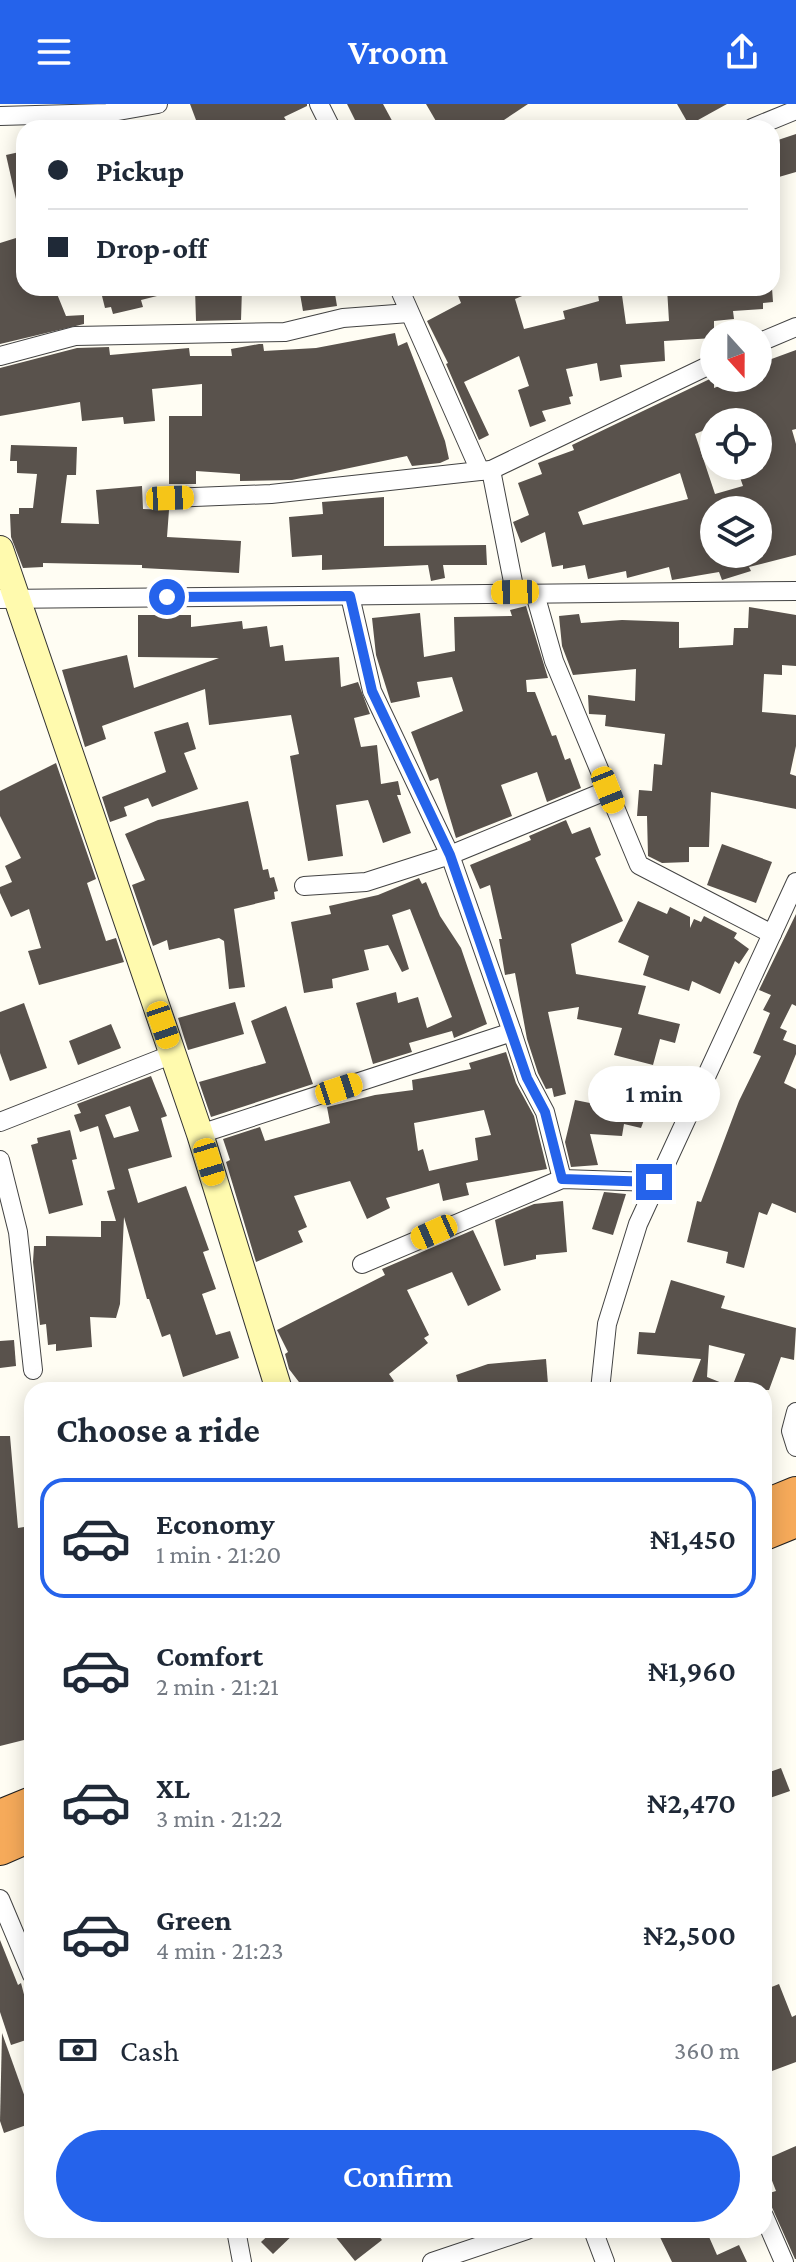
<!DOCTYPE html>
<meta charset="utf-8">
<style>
:root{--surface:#fff;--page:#f6f6f7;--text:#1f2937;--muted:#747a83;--line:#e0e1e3;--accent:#2563eb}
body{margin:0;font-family:"Crimson Pro",serif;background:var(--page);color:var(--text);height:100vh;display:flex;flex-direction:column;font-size:30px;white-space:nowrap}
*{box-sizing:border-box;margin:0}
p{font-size:26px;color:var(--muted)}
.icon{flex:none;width:44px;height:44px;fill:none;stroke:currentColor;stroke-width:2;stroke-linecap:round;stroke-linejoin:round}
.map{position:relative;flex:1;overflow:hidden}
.side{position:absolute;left:24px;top:1278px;width:748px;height:856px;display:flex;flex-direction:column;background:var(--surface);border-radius:24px;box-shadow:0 4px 20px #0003}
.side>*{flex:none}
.hud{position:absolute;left:16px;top:16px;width:764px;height:176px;border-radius:24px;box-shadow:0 4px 20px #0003;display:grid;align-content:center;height:176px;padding:0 32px;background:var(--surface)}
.needle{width:52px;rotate:159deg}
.buttons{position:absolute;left:700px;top:216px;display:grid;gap:16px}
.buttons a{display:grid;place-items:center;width:72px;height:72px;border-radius:50%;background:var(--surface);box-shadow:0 4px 20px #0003;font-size:40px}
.end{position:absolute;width:36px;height:36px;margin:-18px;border:10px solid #2563eb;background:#fff;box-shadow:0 0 0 4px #fff}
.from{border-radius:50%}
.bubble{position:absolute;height:56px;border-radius:28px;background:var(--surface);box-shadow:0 4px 20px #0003;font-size:26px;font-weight:600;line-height:56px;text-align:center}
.car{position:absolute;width:24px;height:48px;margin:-24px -12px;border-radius:10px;box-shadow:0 0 6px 2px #0007;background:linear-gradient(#f5c518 24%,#345 0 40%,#f5c518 0 76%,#345 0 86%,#f5c518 0)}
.hud b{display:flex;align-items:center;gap:28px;height:76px;font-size:30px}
.hud b+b{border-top:2px solid var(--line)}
.hud i{width:20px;height:20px;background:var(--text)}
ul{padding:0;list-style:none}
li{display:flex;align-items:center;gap:24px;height:120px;margin:0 16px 12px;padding:0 16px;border:4px solid transparent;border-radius:24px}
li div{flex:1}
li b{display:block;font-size:30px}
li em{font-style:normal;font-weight:600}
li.on{border-color:var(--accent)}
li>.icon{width:72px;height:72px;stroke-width:1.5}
h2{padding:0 32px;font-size:36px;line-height:96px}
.pay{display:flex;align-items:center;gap:20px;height:88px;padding:0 32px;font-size:30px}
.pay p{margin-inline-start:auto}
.button{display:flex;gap:16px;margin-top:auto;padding:16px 32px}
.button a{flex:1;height:92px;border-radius:48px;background:var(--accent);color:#fff;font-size:32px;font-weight:600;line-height:92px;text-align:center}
header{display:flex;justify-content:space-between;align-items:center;height:104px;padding:0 32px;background:var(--accent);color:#fff;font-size:36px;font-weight:600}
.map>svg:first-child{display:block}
.building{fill:#59524c;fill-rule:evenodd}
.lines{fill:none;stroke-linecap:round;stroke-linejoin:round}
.street-casing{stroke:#434343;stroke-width:20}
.secondary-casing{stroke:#323232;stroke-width:28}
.highway-casing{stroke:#212121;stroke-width:36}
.street{stroke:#fff;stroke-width:18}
.secondary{stroke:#fffaae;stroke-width:26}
.highway{stroke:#f6aa5a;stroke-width:34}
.route{stroke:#2563eb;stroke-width:10}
</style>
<header><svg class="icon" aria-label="menu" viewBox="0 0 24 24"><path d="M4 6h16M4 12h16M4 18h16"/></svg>Vroom<svg class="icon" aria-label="share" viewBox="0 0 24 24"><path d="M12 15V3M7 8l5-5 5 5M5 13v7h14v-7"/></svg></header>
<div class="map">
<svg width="796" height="2158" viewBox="0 0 796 2158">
<rect width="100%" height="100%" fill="#fffdf3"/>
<g class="building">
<polygon points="190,0 307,0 307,2 284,13 291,24 199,24"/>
<polygon points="347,0 383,0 396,24 359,24"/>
<polygon points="426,0 528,0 492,24 440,24"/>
<polygon points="677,0 727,0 689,21"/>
<polygon points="796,30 796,68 772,75 772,38"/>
<polygon points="24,47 24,104 18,104 6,51"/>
<polygon points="16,134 24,158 24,184 37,184 39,191 55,185 66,212 84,211 84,220 0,240 0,139"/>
<polygon points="100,184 169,184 169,189 141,196 143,203 113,210 111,203 105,204"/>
<polygon points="195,184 242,184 241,216 196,217"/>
<polygon points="299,184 334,184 337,202 303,207"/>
<polygon points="455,184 541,184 515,195 524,225 565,215 563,207 599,197 597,184 621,184 626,220 669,217 667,184 772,184 773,198 763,199 763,205 733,207 734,215 714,217 714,234 664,237 665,257 620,261 622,273 600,277 597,259 566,265 573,292 569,293 571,300 542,307 546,317 530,323 518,286 529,282 519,252 464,278 489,331 479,336 446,260 448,259 427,217 461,199"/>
<polygon points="395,229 398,242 407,238 445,337 449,355 440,359 412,362 407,352 292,376 240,377 240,370 196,367 196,380 169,380 169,312 202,312 202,280 152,285 155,317 124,320 123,313 82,317 80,298 0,312 0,264 77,244 109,243 110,251 189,244 190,252 232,252 231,245 259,240 263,240 264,247 316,244"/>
<path d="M796 246V325L792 326 796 340V451L749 463 751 467 722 476 719 468 672 476 669 463 627 474 626 467 588 475 585 461 563 465V461L552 463 545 428 521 439 513 418 529 411 518 379 542 370 538 359 574 346 572 341 714 273V284L740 274H758V260ZM714 318H758V362H736L743 382 715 390 695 330 714 322ZM680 369 688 395 583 421 578 408ZM742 398 745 406H758V450H714V406Z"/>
<polygon points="11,341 77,343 76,371 67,371 61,419 99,420 96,386 142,382 143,405 169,406 167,433 241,437 239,469 142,464 142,461 43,459 43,463 23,464 11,433 10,410 19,410 19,404 33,404 37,370 17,369 17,357 10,357"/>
<polygon points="384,393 384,442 486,441 487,461 443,461 445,474 431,477 428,461 322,466 322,451 292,453 289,413 323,410 322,398"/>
<polygon points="526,502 548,574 526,576 527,588 535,588 552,632 556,631 565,656 570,654 581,684 547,698 537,668 501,681 512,712 456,734 438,674 430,677 411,628 463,607 452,573 417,578 420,593 391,599 376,551 372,514 420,509 424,553 455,547 454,513 512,512 510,506"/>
<polygon points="749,503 796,511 796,562 782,561 782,571 764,570 762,608 796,611 796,642 790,670 796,672 796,705 711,688 709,743 689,743 689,758 662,759 648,752 647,712 637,712 639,686 652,687 654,660 662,661 665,630 605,622 606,611 589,610 588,591 635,597 636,565 573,571 562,542 559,512 579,510 581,519 622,516 679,518 679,544 733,541 734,524 748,524"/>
<polygon points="138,511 191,511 191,523 242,517 243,525 267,522 270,543 283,541 285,557 339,553 341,583 358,578 370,610 354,614 361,643 377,641 381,680 398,677 401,691 397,691 411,729 383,739 368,696 336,701 343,752 308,757 290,652 299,650 291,611 209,621 205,585 102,622 106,635 85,643 62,566 127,551 134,584 219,554 138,553"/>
<polygon points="188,618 196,645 184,649 198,685 152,703 148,694 124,703 127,712 110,718 102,693 166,668 154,628"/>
<polygon points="56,659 96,775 87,779 106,837 116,834 124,858 39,881 28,847 41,844 29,805 11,813 0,789 0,783 12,778 5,762 21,754 0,712 0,687"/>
<polygon points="248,697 263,766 268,765 270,774 274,773 278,787 274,788 275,795 234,805 245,883 229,885 224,837 219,834 169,846 167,836 153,842 132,781 145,776 125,730 158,716"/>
<polygon points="566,716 572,730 590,723 601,751 595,754 623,817 571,840 576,870 646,882 638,910 680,920 675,939 660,935 653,961 614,951 622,924 577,915 579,903 548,908 566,990 554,993 552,984 546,985 538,969 527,935 515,869 505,871 499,835 502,835 490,781 480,785 470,761 531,736 529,732"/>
<polygon points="722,740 772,758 756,799 707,781"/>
<polygon points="419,774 422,780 426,778 440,812 461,844 487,920 454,934 452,927 409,939 412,948 373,960 356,899 396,888 398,899 418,893 427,924 452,913 410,805 392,811 409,865 402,868 388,841 364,846 369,866 332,875 333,884 304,889 291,818 331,810 329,802 378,791"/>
<polygon points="638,797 667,810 670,803 690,813 690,824 694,815 701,818 704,812 737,829 734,834 749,845 739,860 735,857 720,890 692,877 689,887 643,871 649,852 618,838"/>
<polygon points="796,810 796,902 792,900 780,924 787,927 783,936 796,941 796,950 784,979 796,985 796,1109 772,1099 767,1111 759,1108 744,1164 726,1159 728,1148 687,1138 697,1097 701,1098 739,997 761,952 753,949 770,909 763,906 771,891 759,886"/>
<polygon points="235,898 244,930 188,946 178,914"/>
<polygon points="24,899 47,964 10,977 0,949 0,908"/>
<polygon points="286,902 313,980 211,1013 199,978 266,959 251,917"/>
<polygon points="111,920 121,944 78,961 69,937"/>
<path d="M506 948 516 979 534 1012 547 1065 466 1079 469 1091 443 1097 439 1079 386 1094 390 1104 367 1115 350 1077 294 1092 307 1123 298 1127 303 1138 256 1158 226 1058 230 1056 223 1035 260 1023 265 1037 330 1019 327 1003 375 991 413 986 412 976 471 965 469 959ZM484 1006 491 1031 475 1034 478 1056 429 1067 423 1045 418 1047 414 1019Z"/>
<path d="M151 972 167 1012 161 1014 172 1053 128 1065 138 1099 186 1082 209 1146 203 1148 216 1185 202 1190 216 1231 230 1227 239 1254 183 1273 170 1230 162 1233 149 1195H147L124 1113 120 1200 116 1214 90 1213 92 1243 56 1247V1240L48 1241 46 1220 40 1221 33 1158 34 1142H46V1132L101 1133V1117H116L107 1087 115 1085 98 1022 80 1028 74 1011 81 1009 77 1000ZM130 1002 139 1027 114 1034 105 1011Z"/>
<polygon points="640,979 656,984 641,1024 624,1020 622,1032 590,1030 598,1061 571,1063 565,1038 575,996 630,1007"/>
<polygon points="70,1026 77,1055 72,1056 83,1101 49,1110 31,1041 38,1039 37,1034"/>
<polygon points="604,1088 626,1090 613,1131 592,1125"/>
<polygon points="563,1097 567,1148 536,1151 536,1155 504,1162 495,1116 534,1100"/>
<polygon points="473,1126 501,1186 468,1202 452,1168 407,1186 429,1231 424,1234 428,1239 389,1270 394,1277 384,1285 381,1281 373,1286 305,1286 289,1265 285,1250 288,1248 277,1226 385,1171 382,1165"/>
<path d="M671 1176 725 1192 721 1204 796 1224 794 1256 781 1253 769 1286H689L701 1255 637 1250 639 1228 655 1229ZM709 1241 745 1250 732 1283 707 1273Z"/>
<polygon points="14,1236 16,1262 0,1264 0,1237"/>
<polygon points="546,1255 548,1280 460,1286 456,1271 488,1260"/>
<polygon points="0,1332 10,1332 18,1424 24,1423 30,1495 30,1530 26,1530 29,1572 32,1571 32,1634 0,1642"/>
<polygon points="781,1664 790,1687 764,1696 764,1670"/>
<polygon points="0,1836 18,1881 21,1879 32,1921 32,1934 11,1941 0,1908"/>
<polygon points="779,1880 792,1913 796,1911 796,1958 772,1967 771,1963 764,1966 764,1886"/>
<polygon points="2,1929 32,2013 32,2019 4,2029 0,2017"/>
<polygon points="796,2042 796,2155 795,2155 766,2090 776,2087 764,2056"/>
<polygon points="274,2126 298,2126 273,2150 261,2138"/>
<polygon points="330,2126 374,2126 382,2136 355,2157"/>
<polygon points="670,2126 706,2126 717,2151 739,2141 747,2158 672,2158 659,2131"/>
</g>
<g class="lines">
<defs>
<g id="street">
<polyline points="319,0 331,24"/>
<polyline points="0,12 107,9 158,0"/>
<polyline points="752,24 796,6"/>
<polyline points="399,184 480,367 491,366 515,488"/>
<polyline points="758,239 796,223"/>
<polyline points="0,252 75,232 285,228 343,214 409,209"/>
<polyline points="491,366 714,259"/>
<polyline points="170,394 271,390 480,367"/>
<polyline points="535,490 554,557 639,761 772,830"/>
<polyline points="0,495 796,487"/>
<polyline points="304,782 366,778 450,751 608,686"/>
<polyline points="512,928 527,974 545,1008 562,1075"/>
<polyline points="0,1018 173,950"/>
<polyline points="200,1030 512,928 450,751 372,587 350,492"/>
<polyline points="0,1056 18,1128 33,1266"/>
<polyline points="362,1160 562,1075 654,1078"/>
<polyline points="600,1286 607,1220 638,1120 796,778"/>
<polyline points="796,1308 791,1327 796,1343"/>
<polyline points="0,1795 32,1871"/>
<polyline points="764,2112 784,2158"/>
<polyline points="236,2126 242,2158"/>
<polyline points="593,2126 605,2158"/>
<polyline points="432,2158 527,2126"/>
</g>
<polyline id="secondary" points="0,445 200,1030 279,1286"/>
<g id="highway">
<polyline points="764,1403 796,1390"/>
<polyline points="764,1429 796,1416"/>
<polyline points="0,1713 32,1700"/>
<polyline points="0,1744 32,1730"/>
</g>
</defs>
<use href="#street" class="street-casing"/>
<use href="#secondary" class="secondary-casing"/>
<use href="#highway" class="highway-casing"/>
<use href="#street" class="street"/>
<use href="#secondary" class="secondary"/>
<use href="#highway" class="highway"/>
</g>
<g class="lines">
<polyline class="route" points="167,493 350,492 372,587 450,751 527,974 545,1008 562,1075 654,1078"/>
</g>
</svg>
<div class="buttons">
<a><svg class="needle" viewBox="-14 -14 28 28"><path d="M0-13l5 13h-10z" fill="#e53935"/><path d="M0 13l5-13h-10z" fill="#747a83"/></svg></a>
<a><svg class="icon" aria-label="locate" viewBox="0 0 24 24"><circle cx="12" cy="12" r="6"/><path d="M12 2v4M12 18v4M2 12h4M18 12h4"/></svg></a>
<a><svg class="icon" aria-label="layers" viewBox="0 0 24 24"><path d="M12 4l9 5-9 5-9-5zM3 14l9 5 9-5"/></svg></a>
</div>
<i class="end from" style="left:167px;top:493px"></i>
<i class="end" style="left:654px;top:1078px"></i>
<div class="bubble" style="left:588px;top:962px;width:132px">1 min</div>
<i class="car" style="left:170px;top:394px;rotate:88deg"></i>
<i class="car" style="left:515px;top:488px;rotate:269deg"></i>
<i class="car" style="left:608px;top:686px;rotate:158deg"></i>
<i class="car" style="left:163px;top:921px;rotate:161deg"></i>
<i class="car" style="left:339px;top:985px;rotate:72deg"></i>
<i class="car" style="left:209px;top:1058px;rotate:163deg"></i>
<i class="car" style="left:434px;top:1128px;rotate:246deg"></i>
<div class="hud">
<b><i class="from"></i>Pickup</b>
<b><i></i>Drop-off</b>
</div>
<section class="side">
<h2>Choose a ride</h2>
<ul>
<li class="on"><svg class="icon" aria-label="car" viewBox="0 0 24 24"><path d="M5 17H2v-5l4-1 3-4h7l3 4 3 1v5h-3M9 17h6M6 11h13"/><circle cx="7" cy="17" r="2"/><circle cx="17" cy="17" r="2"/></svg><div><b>Economy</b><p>1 min · 21:20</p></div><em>₦1,450</em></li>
<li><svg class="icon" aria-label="car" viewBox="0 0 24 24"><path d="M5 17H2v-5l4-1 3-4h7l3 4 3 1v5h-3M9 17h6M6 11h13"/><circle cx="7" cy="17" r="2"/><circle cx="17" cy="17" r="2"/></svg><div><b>Comfort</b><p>2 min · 21:21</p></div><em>₦1,960</em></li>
<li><svg class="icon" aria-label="car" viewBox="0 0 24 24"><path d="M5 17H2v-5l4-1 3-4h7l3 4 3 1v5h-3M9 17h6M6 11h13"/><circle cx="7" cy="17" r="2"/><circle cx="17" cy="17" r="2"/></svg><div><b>XL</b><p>3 min · 21:22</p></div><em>₦2,470</em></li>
<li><svg class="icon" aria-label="car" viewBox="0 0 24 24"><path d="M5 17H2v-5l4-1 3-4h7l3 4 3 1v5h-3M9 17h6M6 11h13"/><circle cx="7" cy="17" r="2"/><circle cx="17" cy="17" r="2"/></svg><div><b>Green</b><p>4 min · 21:23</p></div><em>₦2,500</em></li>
</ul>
<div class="pay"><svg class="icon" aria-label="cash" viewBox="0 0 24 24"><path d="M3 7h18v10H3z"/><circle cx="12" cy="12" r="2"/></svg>Cash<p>360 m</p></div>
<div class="button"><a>Confirm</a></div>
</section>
</div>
